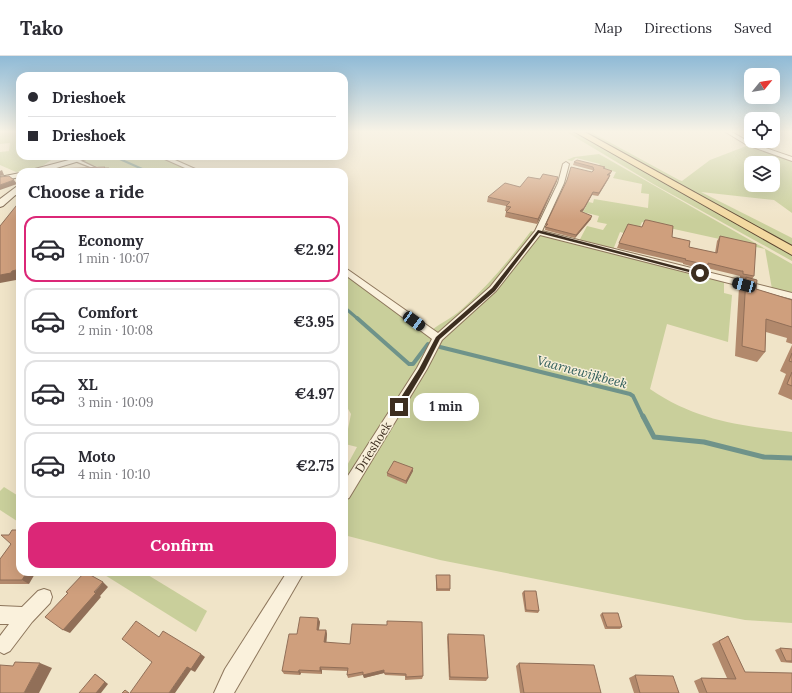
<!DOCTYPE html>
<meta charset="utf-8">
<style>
:root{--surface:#fff;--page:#f7f7f7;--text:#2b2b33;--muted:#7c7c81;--line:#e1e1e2;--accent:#db2777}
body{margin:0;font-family:Lora,serif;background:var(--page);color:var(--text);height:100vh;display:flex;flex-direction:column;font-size:15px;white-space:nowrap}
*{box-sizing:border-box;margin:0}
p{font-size:13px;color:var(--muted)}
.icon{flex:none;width:22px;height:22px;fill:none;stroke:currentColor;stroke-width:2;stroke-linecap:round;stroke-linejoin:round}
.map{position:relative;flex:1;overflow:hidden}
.drawer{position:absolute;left:16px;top:112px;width:332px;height:408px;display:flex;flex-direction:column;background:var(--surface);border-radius:12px;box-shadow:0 4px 16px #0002}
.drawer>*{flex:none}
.guide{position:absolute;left:16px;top:16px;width:332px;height:88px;border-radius:12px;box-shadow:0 4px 16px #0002;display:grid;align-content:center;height:88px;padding:0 12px;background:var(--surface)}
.needle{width:26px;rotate:60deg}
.fabs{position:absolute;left:744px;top:12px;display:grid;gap:8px}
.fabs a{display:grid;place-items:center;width:36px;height:36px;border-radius:8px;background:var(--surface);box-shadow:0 4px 16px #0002;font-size:20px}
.end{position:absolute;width:18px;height:18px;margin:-9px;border:5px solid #3d2e20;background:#fff;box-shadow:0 0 0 2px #fff}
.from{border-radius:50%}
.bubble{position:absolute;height:28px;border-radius:12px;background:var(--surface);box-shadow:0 4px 16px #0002;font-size:13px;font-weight:700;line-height:28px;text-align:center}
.car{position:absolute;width:12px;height:24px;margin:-12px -6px;border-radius:5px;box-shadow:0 0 3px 1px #0007;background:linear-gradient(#222 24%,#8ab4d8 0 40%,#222 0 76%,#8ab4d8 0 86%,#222 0)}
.guide b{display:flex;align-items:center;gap:14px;height:38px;font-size:15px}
.guide b+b{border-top:1px solid var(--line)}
.guide i{width:10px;height:10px;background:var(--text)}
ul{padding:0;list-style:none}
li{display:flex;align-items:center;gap:12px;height:66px;margin:0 8px 6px;padding:0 4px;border:2px solid var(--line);border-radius:12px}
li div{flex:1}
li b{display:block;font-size:15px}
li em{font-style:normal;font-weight:700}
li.on{border-color:var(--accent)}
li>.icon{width:36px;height:36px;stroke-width:1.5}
h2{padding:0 12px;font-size:18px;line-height:48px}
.cta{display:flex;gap:8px;margin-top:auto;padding:8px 12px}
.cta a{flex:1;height:46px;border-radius:12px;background:var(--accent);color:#fff;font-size:16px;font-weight:700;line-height:46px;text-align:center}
header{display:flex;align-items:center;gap:24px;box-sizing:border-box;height:56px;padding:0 20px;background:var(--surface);border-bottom:1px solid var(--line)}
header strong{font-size:19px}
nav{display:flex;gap:22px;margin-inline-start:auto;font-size:14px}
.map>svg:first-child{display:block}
.green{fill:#c9cf9b;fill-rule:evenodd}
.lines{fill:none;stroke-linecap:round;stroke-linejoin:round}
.stream-far3{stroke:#6f938a;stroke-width:2}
.stream-far2{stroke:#6f938a;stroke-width:3}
.stream-far1{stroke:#6f938a;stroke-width:4}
.stream{stroke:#6f938a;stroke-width:5}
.lane-casing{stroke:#8d765c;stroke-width:2.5}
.street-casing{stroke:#8d765c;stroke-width:2}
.secondary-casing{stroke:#6f573f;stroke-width:2}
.primary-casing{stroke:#5b4430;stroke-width:2}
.lane{fill:#faf1dc;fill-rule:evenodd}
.street{fill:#faf1dc;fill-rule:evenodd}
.secondary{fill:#faf1dc;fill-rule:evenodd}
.primary{fill:#f3d9a0;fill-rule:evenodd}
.wall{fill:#b2896c}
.shaded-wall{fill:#916f58}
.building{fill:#cf9f7d;stroke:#916f58}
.route{fill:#3d2e20}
.labels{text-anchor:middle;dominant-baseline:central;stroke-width:3;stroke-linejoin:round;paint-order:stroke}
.street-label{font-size:12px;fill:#3d2e20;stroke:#f7eed8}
.water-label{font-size:13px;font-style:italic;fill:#2f5d5a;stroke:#f7eed8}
</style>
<header>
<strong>Tako</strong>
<nav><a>Map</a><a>Directions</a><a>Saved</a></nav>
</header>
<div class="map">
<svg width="792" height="637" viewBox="0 0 792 637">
<rect width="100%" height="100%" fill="#f0e4c8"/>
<g class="green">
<polygon points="0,75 20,75 20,100 57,100 38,113 16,116 0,109 0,96 9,95 10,87 0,88"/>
<polygon points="565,75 574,75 792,197 792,205 655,129"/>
<path d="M582 75H589L679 124 682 125 710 104 749 89 792 104V157L774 144 701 136 792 182V190L679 130ZM751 107H773V129H751Z"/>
<polygon points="599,98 792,208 792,237 772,233 765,193 642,166 636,180 620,176 613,194 579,185 587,170 603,174 607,168 597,166 599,160 583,156 586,150 580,144 593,147 594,143 648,152 649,138 641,137 642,128 613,122 616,116 597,111 600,108 576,102 572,105 567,104 574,101"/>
<polygon points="100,100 156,100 195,116 112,116 82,105"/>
<path d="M531 175 724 225V237L732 239 728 286 667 268 650 333C697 365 738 369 792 376V567L745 564 440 504 344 479V415L357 391 345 388 351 358 344 346V218L427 278C438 268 451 263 462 253 488 230 510 203 531 175Z"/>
<polygon points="4,431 20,441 20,467 0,454 0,435"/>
<polygon points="100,516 143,516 207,555 196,576"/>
</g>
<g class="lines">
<polyline class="stream-far3" points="113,100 149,116"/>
<polyline class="stream-far2" points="344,251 358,263"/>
<g class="stream-far1">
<polyline points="357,262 409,308 413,308 428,288"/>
<polyline points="440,291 630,338 633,340 643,361"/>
</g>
<polyline class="stream" points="643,360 654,381 704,386 764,401 792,402"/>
<defs>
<g id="lane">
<polygon points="75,103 77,103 96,112 93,116 90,116 93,112 75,105"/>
<polygon points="11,137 20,137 20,139 10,139 10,137"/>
</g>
<g id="street">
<polygon points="724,75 730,75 751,87 792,101 792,105 747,89"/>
<polygon points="158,100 166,100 202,116 194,116"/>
<polygon points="566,106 569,108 564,127 542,175 792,237 792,243 540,179 496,235 442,284 427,313 349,442 344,444 344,426 417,312 432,283 344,218 344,211 438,277 490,231 535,175 558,127 563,108"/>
<polygon points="287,516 304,516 234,637 214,637 225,613"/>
<polygon points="44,533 50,535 52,541 50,547 32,566 10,595 4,598 0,596 0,580 9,568 0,568 0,550 22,551 38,535"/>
</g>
<g id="secondary">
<polygon points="84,100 96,100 43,116 30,116 31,114"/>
<polygon points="20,117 20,121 0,125 0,121"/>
<polygon points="20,128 20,135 3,150 0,151 0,143"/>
</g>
<polygon id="primary" points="573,75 583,75 792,190 792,199"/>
</defs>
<use href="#lane" class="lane-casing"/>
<use href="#street" class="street-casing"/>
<use href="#secondary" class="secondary-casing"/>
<use href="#primary" class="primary-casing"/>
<use href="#lane" class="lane"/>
<use href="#street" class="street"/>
<use href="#secondary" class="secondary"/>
<use href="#primary" class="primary"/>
</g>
<g class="wall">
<polygon points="574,106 604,113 611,117 609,119 610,119 609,122 598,140 592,139 583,155 582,156 591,163 575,182 545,174 546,168 593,115 592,114 573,109"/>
<polygon points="557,125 537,168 505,161 506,156 507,155 505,155 506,150 487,146 488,141 520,131"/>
<polygon points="720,180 754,220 752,223 756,233 792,244 792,288 786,286 787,282 766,276 765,296 757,306 735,300 739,231 744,224 740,223 740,220 707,212 705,214 683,208 683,207 617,192 619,187 672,181 689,191 715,197 717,185"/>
<polygon points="792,289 792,344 778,338 786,318 780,315"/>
<polygon points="413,415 406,428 387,420 387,417"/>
<polygon points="9,479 29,528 0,528 0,503 11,488"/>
<polygon points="436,519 450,533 450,535 436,535"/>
<polygon points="524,535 539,555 538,557 525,556 522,537"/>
<polygon points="602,557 622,571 620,573 605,573 600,559"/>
<polygon points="318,562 320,566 319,574 326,574 327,578 326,587 423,620 422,623 405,624 405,620 385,619 384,617 364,622 363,619 348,622 347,619 348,615 322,614 322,618 301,617 300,619 284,618 282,615 297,578"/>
<polygon points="448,578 488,622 486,625 449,624 447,581"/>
<polygon points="728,580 745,616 792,637 699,637 694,625 701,622 727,622 712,588"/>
<polygon points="780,592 792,593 792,607 781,606 775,594"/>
<polygon points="519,607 601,637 520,637 516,610"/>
<polygon points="635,619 679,637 634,637 629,622"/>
</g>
<g class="shaded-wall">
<polygon points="2,114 4,119 0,120 0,115"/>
<polygon points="612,115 611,117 606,122 607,119"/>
<polygon points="610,119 609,122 598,140 599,137"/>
<polygon points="558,121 557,125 537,168 538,163"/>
<polygon points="14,124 17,128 0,134 0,129"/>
<polygon points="593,136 592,139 583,155 579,158 580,155"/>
<polygon points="592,160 591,163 575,182 576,179"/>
<polygon points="20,213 20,221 16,221 16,224 0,227 0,219 12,215"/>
<polygon points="413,412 413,415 406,428 406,425"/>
<polygon points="27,516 36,516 29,528 22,524"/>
<polygon points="103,526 108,531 100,540 101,541 70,577 63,574"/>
<polygon points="318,562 320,566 318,577 317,574"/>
<polygon points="326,574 327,578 326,590 324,586"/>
<polygon points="201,598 205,601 195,616 191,614 175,637 169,637 187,611"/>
<polygon points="40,607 52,612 39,637 24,637"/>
<polygon points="320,611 322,614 322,618 320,615"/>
<polygon points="299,614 301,617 300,619 298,616"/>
<polygon points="384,614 384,617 364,622 363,619"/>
<polygon points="95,618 98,620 108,628 101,637 96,637"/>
</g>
<g class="building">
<polygon points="577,104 605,111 603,112 612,115 607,119 610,119 599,137 593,136 584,152 580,155 592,160 576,179 545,171 548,168 546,168 567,124 571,111 592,116 594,114 593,111 574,106"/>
<polygon points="105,111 104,112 109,112 107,114 114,114 112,116 50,116 54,113"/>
<polygon points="543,118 558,121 538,163 506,156 511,151 506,150 510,146 488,141 505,127 520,131 528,121 540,123"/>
<polygon points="9,120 14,124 0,129 0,121"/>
<polygon points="20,145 20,213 12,215 11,217 0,219 0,170"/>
<polygon points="645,164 647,164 673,170 672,181 690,185 689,191 717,197 720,180 756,188 754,220 743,218 743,215 741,215 708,207 708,209 685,204 686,203 619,187 628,168 642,171"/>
<polygon points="746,221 757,224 756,233 792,244 792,271 766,263 765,296 742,290"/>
<polygon points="792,297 792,306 789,305"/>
<polygon points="792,316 792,330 787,328"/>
<polygon points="394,405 413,412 406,425 387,417"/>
<polygon points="12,474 20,474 20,516 27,516 22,524 0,524 0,503 11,488 1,479 9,479"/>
<polygon points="85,516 103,526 94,536 96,537 63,574 45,561 68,537 66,536"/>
<polygon points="436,519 450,519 450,533 437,533"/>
<polygon points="524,535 536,535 539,555 526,554"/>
<polygon points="602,557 618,557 622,571 607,571"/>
<polygon points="300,561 318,562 317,574 326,574 324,586 350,588 352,568 387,569 387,565 422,566 423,620 406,621 406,618 384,617 384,614 363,619 363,616 347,619 348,612 320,611 320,615 299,614 298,616 282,615 289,578 297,578"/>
<polygon points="136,565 159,581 163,575 201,598 191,613 187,611 169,637 130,637 152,606 122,583"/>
<polygon points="448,578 484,579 488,622 450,621"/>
<polygon points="728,580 745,616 792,617 792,637 707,637 701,622 736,623 719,585"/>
<polygon points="780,592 792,593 792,605 786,605"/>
<polygon points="15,606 40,607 24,637 0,637 0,609 13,610"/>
<polygon points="519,607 594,609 601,637 524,637"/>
<polygon points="95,618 105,626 96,637 79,637"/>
<polygon points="635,619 673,620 679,637 640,637"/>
<polygon points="125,634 129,637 122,637"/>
</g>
<linearGradient id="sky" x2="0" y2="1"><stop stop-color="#8fbad6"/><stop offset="0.46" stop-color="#f8f3e6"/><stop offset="1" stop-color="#f8f3e6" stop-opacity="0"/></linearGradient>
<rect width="792" height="164" fill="url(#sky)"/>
<polygon class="route" points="538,174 702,217 700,219 539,177 495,235 440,283 425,313 401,353 396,353 396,349 419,313 436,281 492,232"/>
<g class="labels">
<g class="street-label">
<text transform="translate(373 391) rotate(-58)">Drieshoek</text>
</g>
<g class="water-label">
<text transform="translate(582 316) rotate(15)">Vaarnewijkbeek</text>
</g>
</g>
</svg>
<div class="fabs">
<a><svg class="needle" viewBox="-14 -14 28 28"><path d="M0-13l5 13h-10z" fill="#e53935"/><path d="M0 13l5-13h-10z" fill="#7c7c81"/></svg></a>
<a><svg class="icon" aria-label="locate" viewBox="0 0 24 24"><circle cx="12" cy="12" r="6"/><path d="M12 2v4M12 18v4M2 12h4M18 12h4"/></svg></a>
<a><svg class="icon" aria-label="layers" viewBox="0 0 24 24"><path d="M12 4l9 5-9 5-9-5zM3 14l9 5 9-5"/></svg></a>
</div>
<i class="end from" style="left:700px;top:217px"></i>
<i class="end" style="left:399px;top:351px"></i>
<div class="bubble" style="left:413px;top:337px;width:66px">1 min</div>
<i class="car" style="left:744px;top:229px;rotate:285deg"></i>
<i class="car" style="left:414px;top:265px;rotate:126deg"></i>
<div class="guide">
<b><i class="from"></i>Drieshoek</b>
<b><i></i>Drieshoek</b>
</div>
<section class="drawer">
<h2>Choose a ride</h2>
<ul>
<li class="on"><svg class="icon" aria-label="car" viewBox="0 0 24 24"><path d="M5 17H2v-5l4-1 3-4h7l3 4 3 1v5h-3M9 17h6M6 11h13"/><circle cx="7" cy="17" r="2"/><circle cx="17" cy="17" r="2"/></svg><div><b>Economy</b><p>1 min · 10:07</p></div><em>€2.92</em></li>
<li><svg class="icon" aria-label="car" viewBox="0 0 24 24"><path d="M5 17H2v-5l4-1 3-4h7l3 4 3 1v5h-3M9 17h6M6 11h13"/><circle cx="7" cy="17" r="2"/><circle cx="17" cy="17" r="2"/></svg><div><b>Comfort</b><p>2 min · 10:08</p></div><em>€3.95</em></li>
<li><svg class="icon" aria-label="car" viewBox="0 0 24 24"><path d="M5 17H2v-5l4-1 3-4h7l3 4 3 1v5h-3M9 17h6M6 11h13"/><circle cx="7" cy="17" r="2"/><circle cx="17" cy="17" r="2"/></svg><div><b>XL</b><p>3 min · 10:09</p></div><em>€4.97</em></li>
<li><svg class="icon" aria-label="car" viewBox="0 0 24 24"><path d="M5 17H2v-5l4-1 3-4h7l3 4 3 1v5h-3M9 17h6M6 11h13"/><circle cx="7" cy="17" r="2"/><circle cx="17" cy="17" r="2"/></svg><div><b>Moto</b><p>4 min · 10:10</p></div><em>€2.75</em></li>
</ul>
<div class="cta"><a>Confirm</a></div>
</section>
</div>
